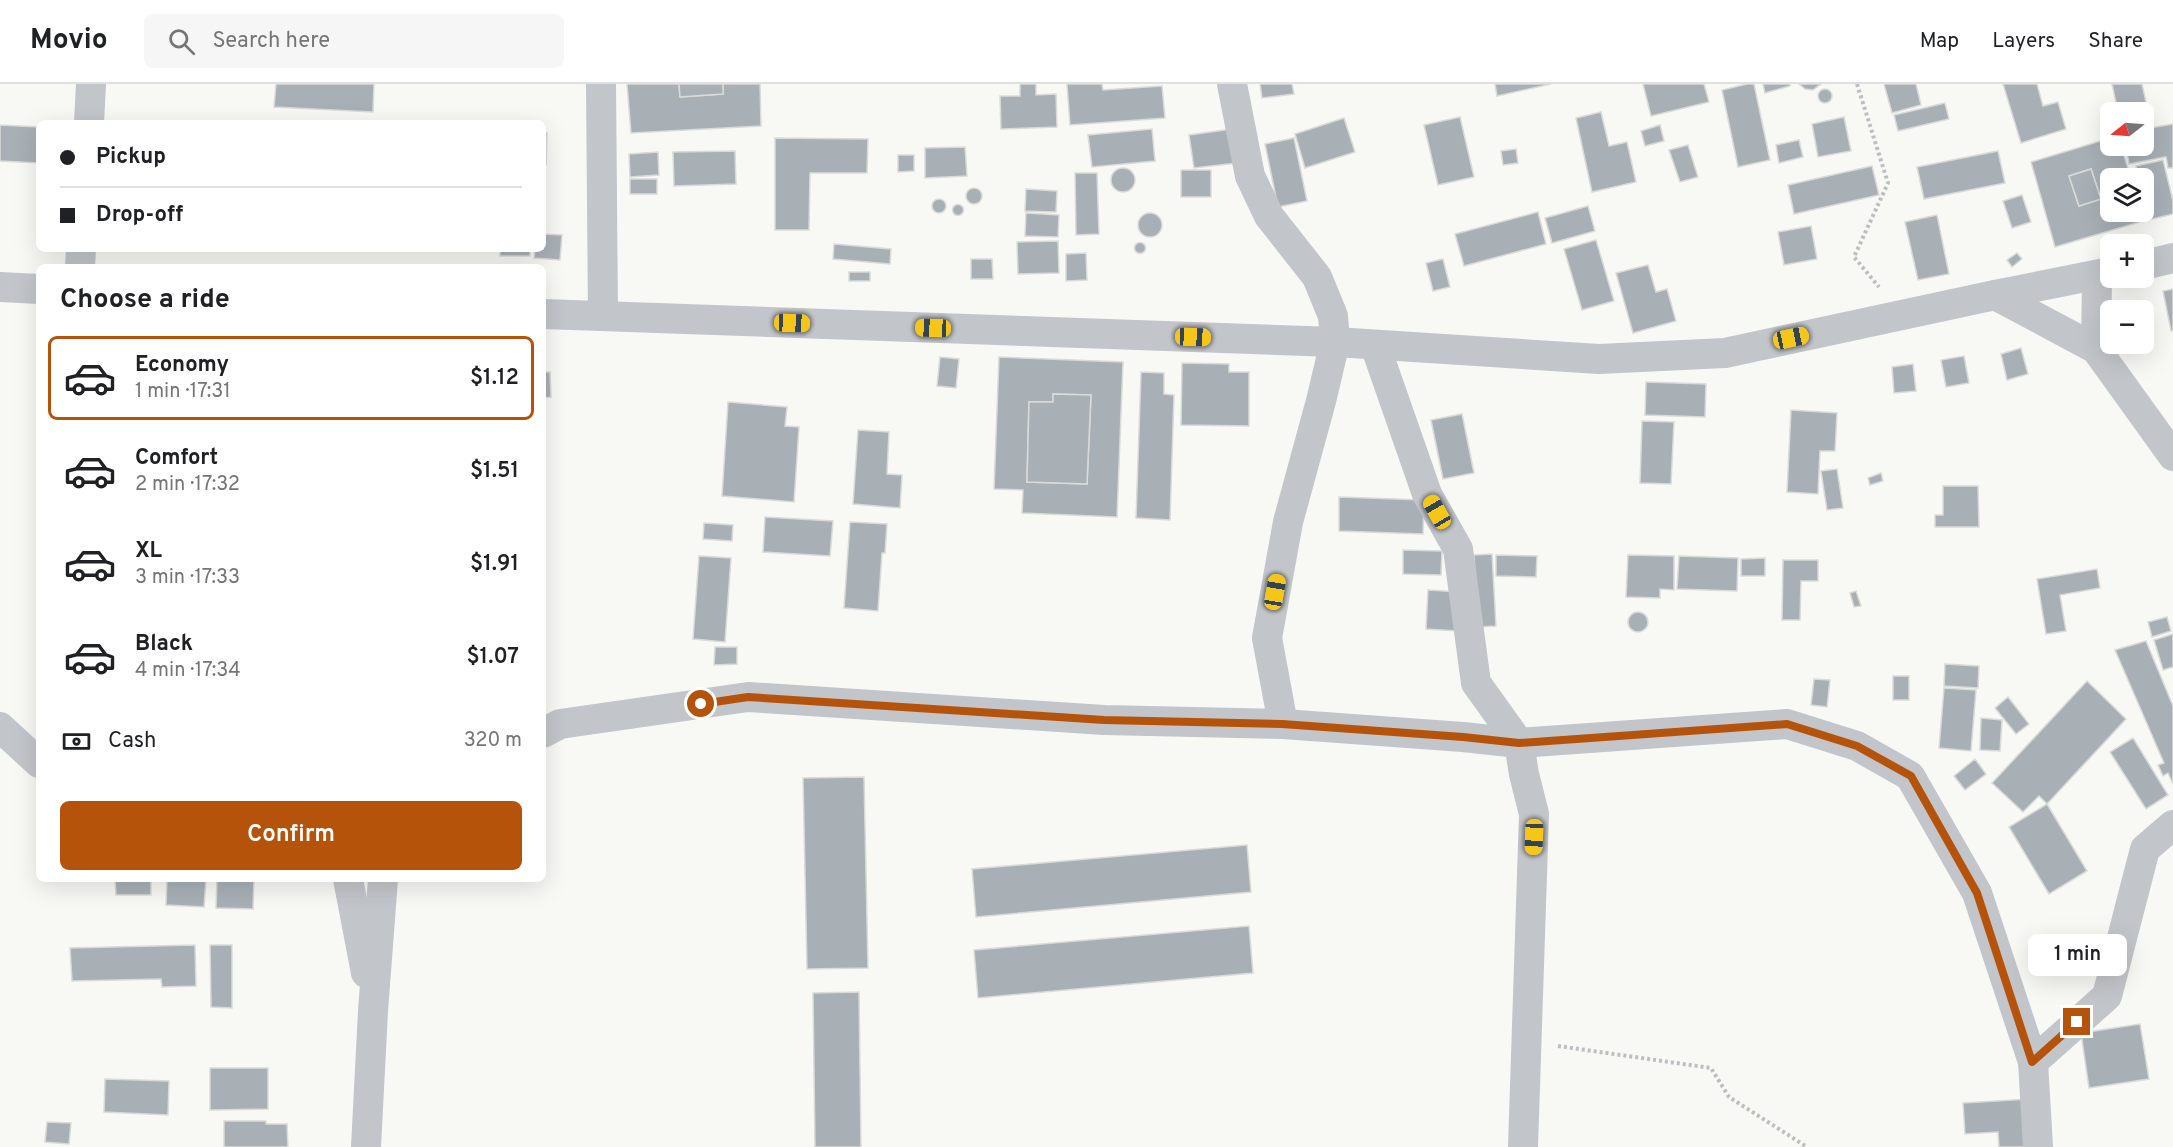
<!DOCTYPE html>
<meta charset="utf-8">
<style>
:root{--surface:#fff;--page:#f6f6f6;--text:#202124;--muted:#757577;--line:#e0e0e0;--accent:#b45309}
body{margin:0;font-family:Overpass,sans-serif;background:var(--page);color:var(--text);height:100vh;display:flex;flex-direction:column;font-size:22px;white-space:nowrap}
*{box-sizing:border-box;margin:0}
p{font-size:20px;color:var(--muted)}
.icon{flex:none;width:33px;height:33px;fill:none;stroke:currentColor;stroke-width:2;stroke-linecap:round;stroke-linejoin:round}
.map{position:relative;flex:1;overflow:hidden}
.drawer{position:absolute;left:36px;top:180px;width:510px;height:618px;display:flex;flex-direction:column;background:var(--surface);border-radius:9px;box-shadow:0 6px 24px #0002}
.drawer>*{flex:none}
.top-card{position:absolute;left:36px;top:36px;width:510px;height:132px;border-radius:9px;box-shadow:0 6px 24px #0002;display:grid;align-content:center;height:132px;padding:0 24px;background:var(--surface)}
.needle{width:39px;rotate:253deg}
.fabs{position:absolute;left:2100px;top:18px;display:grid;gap:12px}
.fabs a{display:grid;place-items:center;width:54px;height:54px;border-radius:9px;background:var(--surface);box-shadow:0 6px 24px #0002;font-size:30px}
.end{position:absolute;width:27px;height:27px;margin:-14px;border:8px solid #b45309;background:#fff;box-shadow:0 0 0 3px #fff}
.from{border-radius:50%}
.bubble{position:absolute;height:42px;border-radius:9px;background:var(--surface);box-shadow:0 6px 24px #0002;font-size:20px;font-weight:600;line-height:42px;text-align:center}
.car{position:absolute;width:18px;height:36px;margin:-18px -9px;border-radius:8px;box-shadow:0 0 4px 2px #0007;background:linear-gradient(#f5c518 24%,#345 0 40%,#f5c518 0 76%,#345 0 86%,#f5c518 0)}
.top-card b{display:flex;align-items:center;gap:21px;height:57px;font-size:22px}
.top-card b+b{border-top:2px solid var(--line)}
.top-card i{width:15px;height:15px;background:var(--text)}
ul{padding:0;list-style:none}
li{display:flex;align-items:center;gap:18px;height:84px;margin:0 12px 9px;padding:0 12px;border:3px solid transparent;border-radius:9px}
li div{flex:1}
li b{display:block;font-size:22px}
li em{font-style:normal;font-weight:600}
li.on{border-color:var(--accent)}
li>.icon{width:54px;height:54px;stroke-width:1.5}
h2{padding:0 24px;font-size:27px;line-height:72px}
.pay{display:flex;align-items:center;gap:15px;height:66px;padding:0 24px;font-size:22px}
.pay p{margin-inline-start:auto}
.primary-button{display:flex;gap:12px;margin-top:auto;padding:12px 24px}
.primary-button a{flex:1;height:69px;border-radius:9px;background:var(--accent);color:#fff;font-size:24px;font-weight:600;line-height:69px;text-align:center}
header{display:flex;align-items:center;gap:36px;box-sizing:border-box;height:84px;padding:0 30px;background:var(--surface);border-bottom:2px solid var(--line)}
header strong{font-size:28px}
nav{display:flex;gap:33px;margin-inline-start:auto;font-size:21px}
.search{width:420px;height:54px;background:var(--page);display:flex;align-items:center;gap:15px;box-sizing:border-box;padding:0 21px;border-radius:9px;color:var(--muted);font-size:22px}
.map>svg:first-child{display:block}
.building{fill:#a8b0b6;stroke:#dadad8;stroke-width:1.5;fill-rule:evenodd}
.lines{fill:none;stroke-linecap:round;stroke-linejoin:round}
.path{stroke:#bcbec1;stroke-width:4;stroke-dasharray:3 3;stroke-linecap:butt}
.minor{stroke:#c2c5c9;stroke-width:30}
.route{stroke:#b45309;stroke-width:8}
</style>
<header>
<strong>Movio</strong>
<div class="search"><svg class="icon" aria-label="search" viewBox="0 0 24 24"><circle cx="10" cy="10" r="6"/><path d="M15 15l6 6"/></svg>Search here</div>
<nav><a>Map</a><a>Layers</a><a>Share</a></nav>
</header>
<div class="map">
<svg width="2173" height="1063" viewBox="0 0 2173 1063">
<rect width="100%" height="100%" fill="#f8f8f5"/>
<g class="building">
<polygon points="276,0 374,0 373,28 274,23"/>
<polygon points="627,0 679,0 680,13 723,10 723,0 760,0 761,42 631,49"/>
<polygon points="679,0 723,0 723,10 680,13"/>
<polygon points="1020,0 1036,0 1036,11 1056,10 1057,43 1001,45 1000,12 1020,12"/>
<polygon points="1067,0 1102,0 1103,6 1162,2 1165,34 1070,41"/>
<polygon points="1260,0 1292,0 1294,10 1262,14"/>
<polygon points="1495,0 1551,0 1497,12"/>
<polygon points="1643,0 1704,0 1709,18 1651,32"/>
<polygon points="1747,0 1754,0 1770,76 1738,83 1722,6"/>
<polygon points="1763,0 1790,0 1790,2 1765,9"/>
<polygon points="1799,0 1821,0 1813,6 1805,5"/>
<polygon points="1884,0 1916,0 1921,21 1892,29"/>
<polygon points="2003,0 2037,0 2043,22 2058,18 2066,45 2021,59"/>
<polygon points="2112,0 2142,0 2150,36 2144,37 2144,28 2118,28"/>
<circle cx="1825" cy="12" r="7"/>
<polygon points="1945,19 1949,35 1898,47 1894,31"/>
<polygon points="1601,28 1609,62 1627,58 1636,98 1592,108 1576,34"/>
<polygon points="1460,33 1474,93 1438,101 1424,41"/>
<polygon points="1844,33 1851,67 1818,73 1812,40"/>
<polygon points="1344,34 1355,68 1305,84 1295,50"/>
<polygon points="2173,40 2173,84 2168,84 2166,73 2129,80 2126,62 2144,62 2144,45"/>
<polygon points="0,41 39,43 39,79 0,77"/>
<polygon points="1660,41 1664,57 1645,62 1641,47"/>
<polygon points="1152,45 1155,77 1092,83 1088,51"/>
<polygon points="1232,45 1237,79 1194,84 1189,51"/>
<polygon points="543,49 547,49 546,81 543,81"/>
<polygon points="775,54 868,55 867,89 810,89 809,146 775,146"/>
<polygon points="1294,54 1307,117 1278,123 1265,60"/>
<path d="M2110 54V62H2121L2131 94H2110V128H2140L2143 137 2055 163 2031 78ZM2091 85 2101 115 2079 122 2069 92Z"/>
<polygon points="1799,56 1803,73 1779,79 1776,61"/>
<polygon points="1688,61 1698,93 1680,98 1669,66"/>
<polygon points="965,63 967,92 925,94 925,64"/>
<polygon points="1516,65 1518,79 1503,81 1501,67"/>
<polygon points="735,67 736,100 674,102 673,68"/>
<polygon points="1998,67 2005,99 1924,115 1917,83"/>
<polygon points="658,68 659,91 630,93 629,70"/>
<polygon points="898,71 914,71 914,87 898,88"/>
<polygon points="2163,76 2173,117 2173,130 2148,136 2144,116 2144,94 2138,94 2136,82"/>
<polygon points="1872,82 1879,111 1794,130 1788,101"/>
<circle cx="1123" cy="96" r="12"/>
<polygon points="2091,85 2101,115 2079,122 2069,92"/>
<rect x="1181" y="86" width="30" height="27"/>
<polygon points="1075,89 1097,89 1099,150 1076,151"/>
<rect x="630" y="95" width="27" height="15"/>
<circle cx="974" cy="112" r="8"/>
<polygon points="1026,105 1057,107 1056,128 1025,127"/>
<polygon points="2022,111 2031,138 2012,144 2003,117"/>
<circle cx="939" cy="122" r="7"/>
<circle cx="958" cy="126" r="5.5"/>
<polygon points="1588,122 1595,147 1552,159 1545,134"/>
<polygon points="1538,128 1546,160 1464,182 1455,150"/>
<circle cx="1150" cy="141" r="12"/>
<polygon points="1026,129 1059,131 1058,153 1025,152"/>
<polygon points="1937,131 1949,190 1918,196 1905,138"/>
<polygon points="1811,142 1817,175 1784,181 1778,148"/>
<polygon points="543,150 562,151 560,176 534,174 535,165 543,165"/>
<polygon points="1596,156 1614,217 1582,226 1564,165"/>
<polygon points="1058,157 1059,189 1018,190 1017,158"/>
<circle cx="1140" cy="164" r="5.5"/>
<polygon points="834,160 891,165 890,180 833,175"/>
<rect x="500" y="165" width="30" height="7"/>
<polygon points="1086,169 1087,196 1066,197 1066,170"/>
<polygon points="2017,169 2022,175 2012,183 2007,176"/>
<polygon points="971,175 992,175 993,195 971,195"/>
<polygon points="1443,175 1450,203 1433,207 1426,179"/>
<polygon points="1648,181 1656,208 1667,205 1676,237 1633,249 1616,189"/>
<rect x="849" y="188" width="21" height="9"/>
<polygon points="2173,205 2173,246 2171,247 2163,207"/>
<polygon points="2021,264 2028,290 2007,296 2001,270"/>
<polygon points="1964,272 1969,299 1946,303 1941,276"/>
<polygon points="940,273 959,275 956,304 937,302"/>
<path d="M999 273 1123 278 1117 433 1022 429 1023 406 994 405ZM1053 310 1091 311 1087 400 1027 398 1029 318H1053Z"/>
<polygon points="1182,279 1229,280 1229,288 1249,288 1249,342 1181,341"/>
<polygon points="1913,280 1916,307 1894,309 1892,283"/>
<polygon points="543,288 550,288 551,313 543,314"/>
<polygon points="1141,288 1164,289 1164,310 1174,311 1170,436 1136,434"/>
<polygon points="1646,298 1706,300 1705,333 1645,331"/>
<polygon points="1053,310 1091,311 1087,400 1027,398 1029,318 1053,318"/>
<polygon points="728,318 787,323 785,342 799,343 794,418 722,412"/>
<polygon points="1791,326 1837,329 1835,367 1820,367 1818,410 1787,408"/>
<polygon points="1462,330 1474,389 1443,395 1431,336"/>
<polygon points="1642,337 1674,338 1671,400 1640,399"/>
<polygon points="858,346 889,348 887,390 902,391 900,424 853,420"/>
<polygon points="1837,385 1843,424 1827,426 1821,387"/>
<polygon points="1881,389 1883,397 1870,401 1868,394"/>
<polygon points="1943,402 1978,402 1979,443 1935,443 1935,431 1943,431"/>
<polygon points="1339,413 1424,416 1423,450 1339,447"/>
<polygon points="765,433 833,437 830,472 763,468"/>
<polygon points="850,438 887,440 885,469 882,469 878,527 844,524"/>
<polygon points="704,439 733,441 732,457 703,455"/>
<polygon points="1403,466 1442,467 1441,491 1403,490"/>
<polygon points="1492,470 1496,542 1478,543 1474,471"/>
<polygon points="1496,471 1537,472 1536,493 1496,492"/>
<polygon points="1628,471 1674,472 1674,506 1660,505 1660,514 1626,513"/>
<polygon points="699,472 731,474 725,558 693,555"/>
<polygon points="1679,472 1738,474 1737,507 1677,505"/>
<polygon points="1765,474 1765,492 1741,492 1741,475"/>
<polygon points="1783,476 1818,476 1818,497 1801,497 1800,536 1782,536"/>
<polygon points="2097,485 2100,504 2060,511 2066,547 2046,550 2037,495"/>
<polygon points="1428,506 1460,508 1458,547 1426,545"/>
<polygon points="1856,507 1861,522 1854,523 1850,509"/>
<circle cx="1638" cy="538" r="10"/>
<polygon points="2167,533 2171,547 2152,553 2148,538"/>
<polygon points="2173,550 2173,583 2163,586 2154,556"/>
<polygon points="2146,557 2173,622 2173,700 2168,689 2163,692 2158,681 2164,679 2115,566"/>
<polygon points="715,563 737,563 737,580 714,581"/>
<polygon points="1945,580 1979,582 1978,604 1944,602"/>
<rect x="1893" y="592" width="16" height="24"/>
<polygon points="1814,595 1830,596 1827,623 1811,621"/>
<polygon points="2087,597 2126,635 2047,720 2039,712 2023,728 1992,699"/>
<polygon points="1944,604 1976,606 1971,667 1939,664"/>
<polygon points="2008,613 2029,640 2016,650 1995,624"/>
<polygon points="1981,634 2002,636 2000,667 1980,666"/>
<polygon points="2133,654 2168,711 2146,725 2110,668"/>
<polygon points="1975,675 1986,690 1965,706 1954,692"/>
<polygon points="864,693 868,884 807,885 803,694"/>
<polygon points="2047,720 2087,787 2049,810 2009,743"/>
<polygon points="1247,761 1251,808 976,833 972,785"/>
<polygon points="115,795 151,795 151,811 116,811"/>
<polygon points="167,795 206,795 204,823 166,821"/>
<polygon points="217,795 254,795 253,825 216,824"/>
<polygon points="1249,842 1253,889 978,914 974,866"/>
<polygon points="195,861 196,902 162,903 161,895 72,897 70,864"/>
<polygon points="210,861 232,861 232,924 211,923"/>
<polygon points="859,908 861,1063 815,1063 813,909"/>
<polygon points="2140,940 2149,995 2089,1004 2081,949"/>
<polygon points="210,984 268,984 268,1025 210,1026"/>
<polygon points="105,995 169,997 168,1031 104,1028"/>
<polygon points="2029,1015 2032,1063 1999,1063 1998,1048 1965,1050 1963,1019"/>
<polygon points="224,1037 266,1037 266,1040 287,1040 288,1063 224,1063"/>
<polygon points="47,1038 71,1039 69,1060 45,1058"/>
</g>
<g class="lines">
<g class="path">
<polyline points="1857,0 1888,99 1854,173 1879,203"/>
<polyline points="1558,962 1711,984 1729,1013 1807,1063"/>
</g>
<g class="minor">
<polyline points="601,0 603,232"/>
<polyline points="1232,0 1250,92 1269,132 1317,193 1333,232 1335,258 1321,317 1288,438 1267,554 1283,640"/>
<polyline points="89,39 91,0"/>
<polyline points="2144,181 2173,174"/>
<polyline points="80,183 81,165"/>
<polyline points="0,203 39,205"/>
<polyline points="1995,211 2096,265 2173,372"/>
<polyline points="543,230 1335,258 1599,275 1725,269 1995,211 2110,188"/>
<polyline points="1375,261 1427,410 1458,465 1476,599 1519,659 1787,640 1857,662 1910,692 1977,809 2033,978 2038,1063"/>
<polyline points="2096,265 2097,191"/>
<polyline points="0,643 39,679"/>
<polyline points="543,649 560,640 748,613 1104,636 1283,640 1463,653 1519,659 1524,690 1534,730 1523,1063"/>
<polyline points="348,795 366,889"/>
<polyline points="2033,978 2107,912 2145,765 2173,741"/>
<polyline points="366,1063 373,927 383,795"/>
</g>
</g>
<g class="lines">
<polyline class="route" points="701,620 748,613 1104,636 1282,640 1463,653 1519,659 1787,640 1857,662 1911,692 1977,809 2032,978 2077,938"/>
</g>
</svg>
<div class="fabs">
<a><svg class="needle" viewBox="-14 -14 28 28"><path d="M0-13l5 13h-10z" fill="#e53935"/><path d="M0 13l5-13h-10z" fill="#757577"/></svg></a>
<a><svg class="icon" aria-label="layers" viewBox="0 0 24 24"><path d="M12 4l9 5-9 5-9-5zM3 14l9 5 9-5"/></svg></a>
<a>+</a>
<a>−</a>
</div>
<i class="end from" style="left:701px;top:620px"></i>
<i class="end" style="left:2077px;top:938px"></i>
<div class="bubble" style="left:2028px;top:850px;width:99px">1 min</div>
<i class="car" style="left:792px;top:239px;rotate:92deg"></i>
<i class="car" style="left:933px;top:244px;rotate:272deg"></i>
<i class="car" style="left:1193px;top:253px;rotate:92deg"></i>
<i class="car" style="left:1791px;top:254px;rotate:78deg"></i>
<i class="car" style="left:1437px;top:428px;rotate:330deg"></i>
<i class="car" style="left:1275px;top:508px;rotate:10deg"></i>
<i class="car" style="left:1534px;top:753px;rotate:182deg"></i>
<div class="top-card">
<b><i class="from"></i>Pickup</b>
<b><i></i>Drop-off</b>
</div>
<section class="drawer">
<h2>Choose a ride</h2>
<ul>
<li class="on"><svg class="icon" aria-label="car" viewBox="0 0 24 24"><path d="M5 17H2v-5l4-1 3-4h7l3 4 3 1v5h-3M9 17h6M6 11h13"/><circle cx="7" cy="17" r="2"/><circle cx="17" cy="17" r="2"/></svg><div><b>Economy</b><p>1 min · 17:31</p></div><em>$1.12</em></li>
<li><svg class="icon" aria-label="car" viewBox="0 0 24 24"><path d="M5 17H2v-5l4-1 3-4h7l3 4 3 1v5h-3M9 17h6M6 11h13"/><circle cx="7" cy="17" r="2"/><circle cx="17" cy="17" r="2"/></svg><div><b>Comfort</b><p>2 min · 17:32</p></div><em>$1.51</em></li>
<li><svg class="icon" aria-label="car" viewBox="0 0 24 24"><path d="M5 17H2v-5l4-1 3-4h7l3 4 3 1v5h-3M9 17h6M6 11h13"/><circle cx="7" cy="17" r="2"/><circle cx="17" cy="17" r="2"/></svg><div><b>XL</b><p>3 min · 17:33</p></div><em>$1.91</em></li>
<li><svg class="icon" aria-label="car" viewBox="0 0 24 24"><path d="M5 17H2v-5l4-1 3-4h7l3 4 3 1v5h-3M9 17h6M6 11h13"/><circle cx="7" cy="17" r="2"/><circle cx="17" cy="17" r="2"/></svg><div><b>Black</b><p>4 min · 17:34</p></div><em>$1.07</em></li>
</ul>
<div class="pay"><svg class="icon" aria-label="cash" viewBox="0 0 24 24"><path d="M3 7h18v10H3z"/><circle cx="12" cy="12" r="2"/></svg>Cash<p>320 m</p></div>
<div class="primary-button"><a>Confirm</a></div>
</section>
</div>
